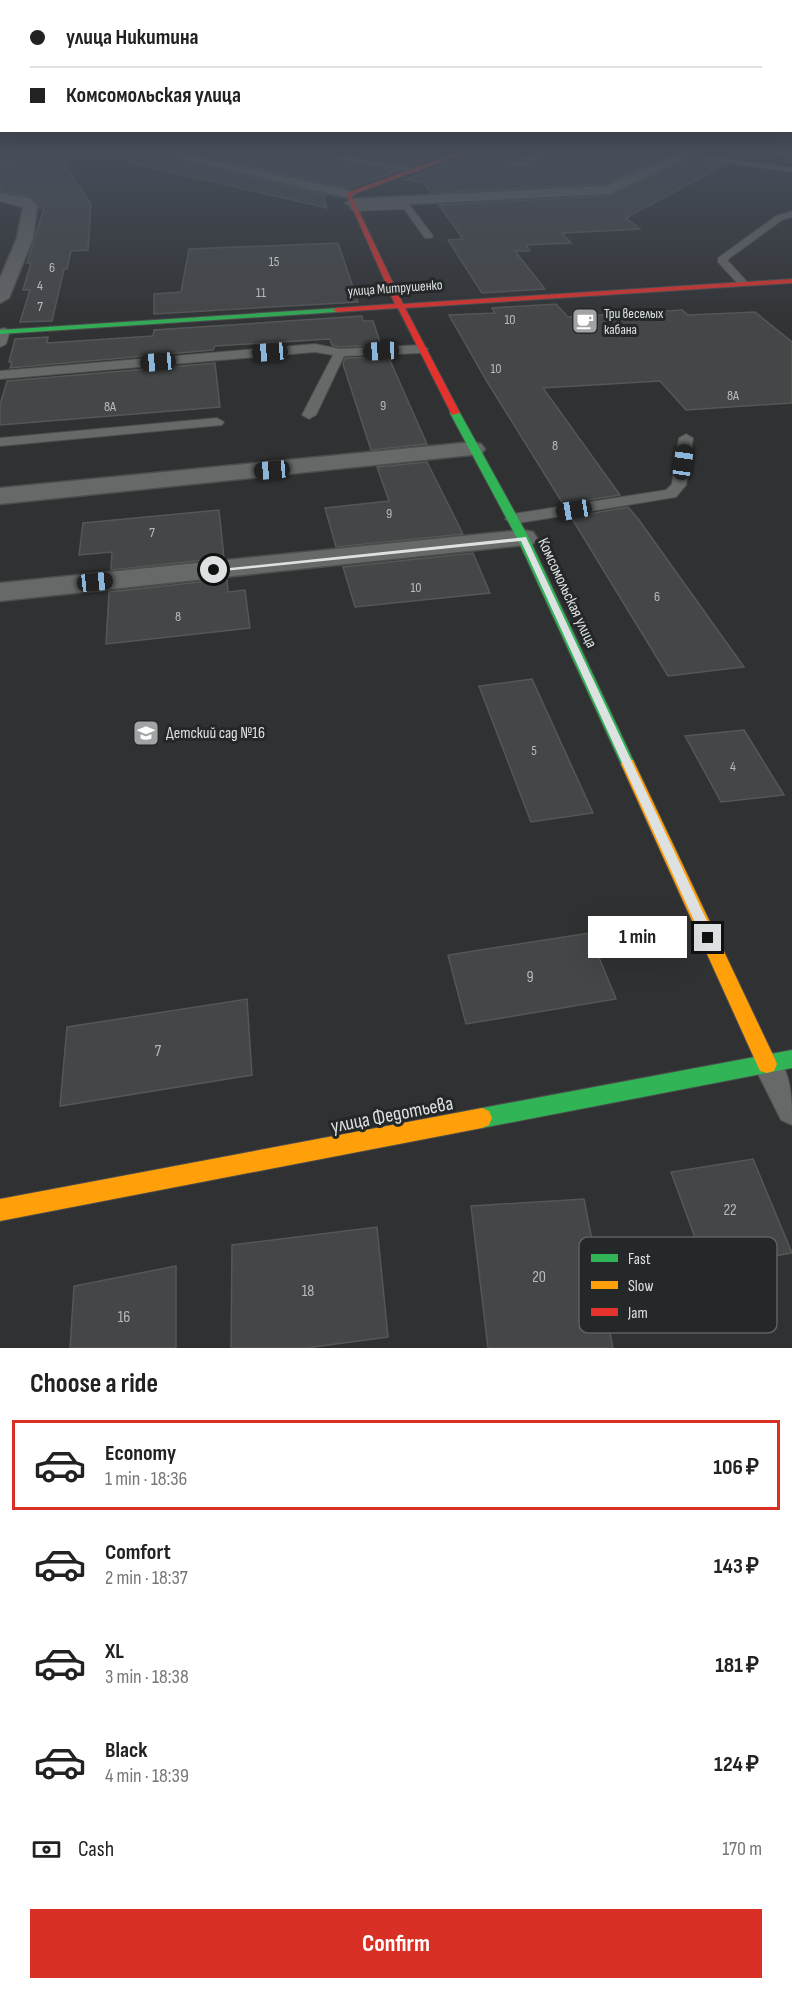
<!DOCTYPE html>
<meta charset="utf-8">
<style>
:root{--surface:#fff;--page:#f6f6f6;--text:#222;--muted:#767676;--line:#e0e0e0;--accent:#d93025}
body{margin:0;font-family:"Sofia Sans Condensed",sans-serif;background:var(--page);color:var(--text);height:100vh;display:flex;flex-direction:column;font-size:22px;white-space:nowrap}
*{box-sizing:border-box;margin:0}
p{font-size:20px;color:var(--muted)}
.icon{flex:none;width:33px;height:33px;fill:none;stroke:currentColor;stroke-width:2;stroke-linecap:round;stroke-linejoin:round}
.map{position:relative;height:1348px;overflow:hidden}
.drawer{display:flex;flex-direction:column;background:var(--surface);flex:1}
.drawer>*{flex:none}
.banner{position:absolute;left:0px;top:0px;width:792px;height:132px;box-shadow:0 6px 24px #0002;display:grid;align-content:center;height:132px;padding:0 30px;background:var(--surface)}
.end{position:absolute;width:27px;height:27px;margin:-14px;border:8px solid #dee1e2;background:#111;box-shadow:0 0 0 3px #111}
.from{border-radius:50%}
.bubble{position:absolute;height:42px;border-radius:0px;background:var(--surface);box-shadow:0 6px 24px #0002;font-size:20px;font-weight:700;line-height:42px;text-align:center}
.car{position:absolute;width:18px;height:36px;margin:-18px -9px;border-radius:8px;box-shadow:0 0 4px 2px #0007;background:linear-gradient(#222 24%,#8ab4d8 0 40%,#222 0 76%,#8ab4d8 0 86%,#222 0)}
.banner b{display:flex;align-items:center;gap:21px;height:57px;font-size:22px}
.banner b+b{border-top:2px solid var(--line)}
.banner i{width:15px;height:15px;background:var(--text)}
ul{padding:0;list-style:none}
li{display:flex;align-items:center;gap:18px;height:90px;margin:0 12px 9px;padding:0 18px;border:3px solid transparent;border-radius:0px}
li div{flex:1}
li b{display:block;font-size:22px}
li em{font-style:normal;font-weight:700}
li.current{border-color:var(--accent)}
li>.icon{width:54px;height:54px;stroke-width:1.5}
h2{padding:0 30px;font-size:27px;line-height:72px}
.pay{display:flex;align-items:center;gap:15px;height:66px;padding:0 30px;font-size:22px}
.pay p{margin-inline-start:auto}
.cta{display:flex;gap:12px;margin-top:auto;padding:12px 30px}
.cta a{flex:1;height:69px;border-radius:0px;background:var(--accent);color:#fff;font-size:24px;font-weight:700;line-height:69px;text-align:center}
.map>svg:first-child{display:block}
.building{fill:#444647;stroke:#555757;stroke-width:1.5}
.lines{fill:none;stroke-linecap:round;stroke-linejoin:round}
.lane-casing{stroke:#4c4d4d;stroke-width:2}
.street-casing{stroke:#4c4d4d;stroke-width:3}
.fast-casing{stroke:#4c4d4d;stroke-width:2}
.slow-casing{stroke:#4c4d4d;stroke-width:2}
.jam-casing{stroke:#4c4d4d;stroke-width:2}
.lane{fill:#676868;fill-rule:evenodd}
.street{fill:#676868;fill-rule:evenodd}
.fast{fill:#30b455;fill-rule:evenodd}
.slow{fill:#ff9f0a;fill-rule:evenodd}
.jam{fill:#e5322d;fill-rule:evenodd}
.route{fill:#dee1e2}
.labels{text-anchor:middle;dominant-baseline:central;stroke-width:6;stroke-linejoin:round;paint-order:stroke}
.number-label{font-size:14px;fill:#b8babb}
.far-street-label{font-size:14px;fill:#dee1e2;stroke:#242829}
.far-poi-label{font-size:14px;fill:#dee1e2;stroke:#242829;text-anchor:start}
.street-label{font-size:16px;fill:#dee1e2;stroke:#242829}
.poi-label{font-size:16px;fill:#dee1e2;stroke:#242829;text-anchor:start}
.near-number-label{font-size:16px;fill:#b8babb}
.near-street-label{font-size:20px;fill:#dee1e2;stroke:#242829}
.key{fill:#242829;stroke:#5c6060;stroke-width:1.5}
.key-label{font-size:16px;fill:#dee1e2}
</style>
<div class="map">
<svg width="792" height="1348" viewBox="0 0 792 1348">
<rect width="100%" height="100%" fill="#2f3132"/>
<g class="building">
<polygon points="0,151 56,151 91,204 88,250 71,251 67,269 64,269 52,321 20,322 30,290 23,290 31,263 27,263 44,208 39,208 31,197 0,191"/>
<polygon points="132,151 147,151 326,195 323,196 327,208 131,163"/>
<polygon points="181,151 295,151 397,171 350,188"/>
<polygon points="327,151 451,151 410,166"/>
<polygon points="476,151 538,151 509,164 517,169 556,151 650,151 668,156 605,184 431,193 424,183 405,180"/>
<polygon points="690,151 750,151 737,158"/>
<polygon points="690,159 726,164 626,218 640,229 562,233 571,243 526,245 530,251 515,251 545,289 482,293 448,240 463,239 439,205 608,196"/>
<polygon points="338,243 358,302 154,314 154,294 181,292 189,249"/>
<polygon points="556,304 568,317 682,310 688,315 755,312 792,342 792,403 686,410 660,381 543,388 620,495 563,504 486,380 449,315 495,313 492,308"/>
<polygon points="362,316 363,321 373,321 381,345 340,347 332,345 330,339 215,346 213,350 10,368 12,362 9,362 15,339 48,337 47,343 153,336 154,330"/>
<polygon points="386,357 389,358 427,444 371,450 343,364 345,358"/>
<polygon points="215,363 220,407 0,425 0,405 7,381"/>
<polygon points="427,462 463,534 336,547 325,508 389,501 377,467"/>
<polygon points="628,507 639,520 744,667 668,676 571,517"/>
<polygon points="219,510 224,558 111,570 112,552 79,555 83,523"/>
<polygon points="473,553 490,593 355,607 343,567"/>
<polygon points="227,579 228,592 245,590 250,628 106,644 109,592"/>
<polygon points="532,679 593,813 531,822 479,686"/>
<polygon points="744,730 784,795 721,802 685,736"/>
<polygon points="589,933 616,999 466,1024 448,955"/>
<polygon points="247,999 252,1075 60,1106 67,1027"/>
<polygon points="753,1159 792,1253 706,1268 671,1172"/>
<polygon points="584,1199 613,1348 488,1348 471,1206"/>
<polygon points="377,1227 388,1337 306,1348 231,1348 232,1245"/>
<polygon points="176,1266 176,1348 70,1348 74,1286"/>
</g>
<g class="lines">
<defs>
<g id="lane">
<polygon points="297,151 314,151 419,170 415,172"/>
<polygon points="544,151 554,151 518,167 511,165"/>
<polygon points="652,151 671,151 792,168 792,172"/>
<polygon points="409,204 433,236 431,238 425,238 404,209 354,211 350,208 354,205"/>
<polygon points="792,211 792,217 782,220 727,260 749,284 740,286 718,262 718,258 776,216"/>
<polygon points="4,328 10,331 6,344 0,347 0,329"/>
<polygon points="315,344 340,349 422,345 428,349 422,353 344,356 316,415 309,419 302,415 333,355 315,352 0,379 0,371"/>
<polygon points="217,418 224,422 222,425 0,446 0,438"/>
<polygon points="686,434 693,438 686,485 676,497 513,524 505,519 513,514 666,490 672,484 679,438"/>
<path d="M767 1050C792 1062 792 1099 792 1125L781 1120 753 1064 757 1054Z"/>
</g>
<g id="street">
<polygon points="149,151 171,151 348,190 355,194 348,198"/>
<polygon points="684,151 688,152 688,158 608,194 352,207 345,203 352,199 606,186"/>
<polygon points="765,151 792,151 792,158"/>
<polygon points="0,193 31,199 37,207 33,238 9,298 0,303 0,278 17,238 23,207 0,201"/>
<polygon points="473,442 481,444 485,449 481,454 0,504 0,488"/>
<polygon points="523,530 533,532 537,538 533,544 0,601 0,583"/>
</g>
<g id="fast">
<polygon points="340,308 340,312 337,312 0,334 0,330"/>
<polygon points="452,411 460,413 529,538 635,764 633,768 623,768 621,764 517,538 450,413"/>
<polygon points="792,1050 792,1068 482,1128 475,1125 472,1118 475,1111 482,1108"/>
</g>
<g id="slow">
<polygon points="628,759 633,760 635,764 774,1057 777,1064 774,1071 767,1073 760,1071 621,764 623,760"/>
<polygon points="482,1108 489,1111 492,1118 489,1125 482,1128 0,1221 0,1199"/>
</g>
<polygon id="jam" points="463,151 470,151 351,195 403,304 792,279 792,283 405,308 460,413 452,415 398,308 337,312 333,310 337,308 395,304 346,193"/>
</defs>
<use href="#lane" class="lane-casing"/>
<use href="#street" class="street-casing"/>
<use href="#fast" class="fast-casing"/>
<use href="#slow" class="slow-casing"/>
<use href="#jam" class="jam-casing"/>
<use href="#lane" class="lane"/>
<use href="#street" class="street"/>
<use href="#fast" class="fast"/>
<use href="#slow" class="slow"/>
<use href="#jam" class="jam"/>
</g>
<linearGradient id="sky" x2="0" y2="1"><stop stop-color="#1a1b1c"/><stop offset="0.44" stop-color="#474e5a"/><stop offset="1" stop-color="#474e5a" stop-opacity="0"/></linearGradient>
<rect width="792" height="340" fill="url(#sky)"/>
<polygon class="route" points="526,537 715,938 713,942 704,942 702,938 521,541 214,572 210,570"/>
<defs>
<symbol id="cafe-square" viewBox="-11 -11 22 22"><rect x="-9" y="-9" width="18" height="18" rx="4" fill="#a1a3a4" stroke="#242829"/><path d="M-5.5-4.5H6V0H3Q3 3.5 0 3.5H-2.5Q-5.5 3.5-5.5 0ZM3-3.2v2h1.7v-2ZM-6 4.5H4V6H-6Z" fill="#fff"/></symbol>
<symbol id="school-square" viewBox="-11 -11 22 22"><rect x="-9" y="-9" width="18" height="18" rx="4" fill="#a1a3a4" stroke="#242829"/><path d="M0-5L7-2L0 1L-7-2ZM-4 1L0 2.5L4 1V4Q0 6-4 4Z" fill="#fff"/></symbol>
</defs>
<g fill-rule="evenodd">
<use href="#cafe-square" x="570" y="306" width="30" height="30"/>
<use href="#school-square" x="131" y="718" width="30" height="30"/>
</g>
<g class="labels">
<g class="number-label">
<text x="274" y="261">15</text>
<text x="52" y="267">6</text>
<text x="40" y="285">4</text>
<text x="261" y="292">11</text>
<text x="40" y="306">7</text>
<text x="510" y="319">10</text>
<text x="496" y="368">10</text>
<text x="733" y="395">8А</text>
<text x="383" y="405">9</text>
<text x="110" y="406">8А</text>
<text x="555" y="445">8</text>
<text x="389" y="513">9</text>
<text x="152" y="532">7</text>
<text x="416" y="587">10</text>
<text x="657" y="596">6</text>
<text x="178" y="616">8</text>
<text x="534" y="750">5</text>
<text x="733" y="766">4</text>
</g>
<g class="far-street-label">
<text transform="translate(395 288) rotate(-4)">улица Митрушенко</text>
</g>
<g class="far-poi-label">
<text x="604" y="313">Три веселых<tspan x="604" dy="16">кабана</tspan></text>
</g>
<g class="street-label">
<text transform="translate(567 593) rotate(65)">Комсомольская улица</text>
</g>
<g class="poi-label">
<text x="166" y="733">Детский сад №16</text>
</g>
<g class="near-number-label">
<text x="530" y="977">9</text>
<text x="158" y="1051">7</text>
<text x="730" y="1210">22</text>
<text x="539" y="1277">20</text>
<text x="308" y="1291">18</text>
<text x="124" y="1317">16</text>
</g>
<g class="near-street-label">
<text transform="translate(392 1115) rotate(-11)">улица Федотьева</text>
</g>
</g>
<rect x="579" y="1237" width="198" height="96" rx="9" class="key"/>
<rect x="591" y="1254" width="27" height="8" fill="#30b455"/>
<rect x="591" y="1281" width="27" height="8" fill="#ff9f0a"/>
<rect x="591" y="1308" width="27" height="8" fill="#e5322d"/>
<g class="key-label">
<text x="628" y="1264">Fast</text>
<text x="628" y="1291">Slow</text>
<text x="628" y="1318">Jam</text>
</g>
</svg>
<i class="end from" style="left:214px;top:570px"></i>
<i class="end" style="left:708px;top:938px"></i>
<div class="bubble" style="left:588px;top:916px;width:99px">1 min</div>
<i class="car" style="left:381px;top:351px;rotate:267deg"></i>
<i class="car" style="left:270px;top:352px;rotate:265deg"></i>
<i class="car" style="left:158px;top:362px;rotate:265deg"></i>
<i class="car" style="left:683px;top:462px;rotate:8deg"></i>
<i class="car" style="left:272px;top:470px;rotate:265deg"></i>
<i class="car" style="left:574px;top:510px;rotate:261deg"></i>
<i class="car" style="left:95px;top:582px;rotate:84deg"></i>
<div class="banner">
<b><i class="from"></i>улица Никитина</b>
<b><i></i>Комсомольская улица</b>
</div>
</div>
<section class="drawer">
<h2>Choose a ride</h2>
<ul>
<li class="current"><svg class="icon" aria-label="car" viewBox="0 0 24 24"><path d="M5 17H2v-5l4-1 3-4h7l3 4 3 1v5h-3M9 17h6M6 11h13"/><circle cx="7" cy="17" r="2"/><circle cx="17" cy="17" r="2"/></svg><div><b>Economy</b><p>1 min · 18:36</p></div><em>106 ₽</em></li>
<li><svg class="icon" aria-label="car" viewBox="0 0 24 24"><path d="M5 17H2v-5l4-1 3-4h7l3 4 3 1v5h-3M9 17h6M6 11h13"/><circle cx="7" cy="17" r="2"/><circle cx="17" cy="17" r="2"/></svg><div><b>Comfort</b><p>2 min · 18:37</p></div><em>143 ₽</em></li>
<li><svg class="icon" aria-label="car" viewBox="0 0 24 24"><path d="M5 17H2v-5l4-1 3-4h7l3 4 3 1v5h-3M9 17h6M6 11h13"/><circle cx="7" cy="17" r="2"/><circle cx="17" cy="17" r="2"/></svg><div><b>XL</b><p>3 min · 18:38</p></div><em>181 ₽</em></li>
<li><svg class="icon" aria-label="car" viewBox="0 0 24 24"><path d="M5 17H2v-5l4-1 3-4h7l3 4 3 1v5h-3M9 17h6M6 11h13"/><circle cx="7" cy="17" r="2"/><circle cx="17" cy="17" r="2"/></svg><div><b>Black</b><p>4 min · 18:39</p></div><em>124 ₽</em></li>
</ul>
<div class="pay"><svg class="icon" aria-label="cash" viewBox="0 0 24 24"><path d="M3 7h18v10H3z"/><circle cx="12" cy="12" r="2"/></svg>Cash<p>170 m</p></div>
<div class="cta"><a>Confirm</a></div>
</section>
